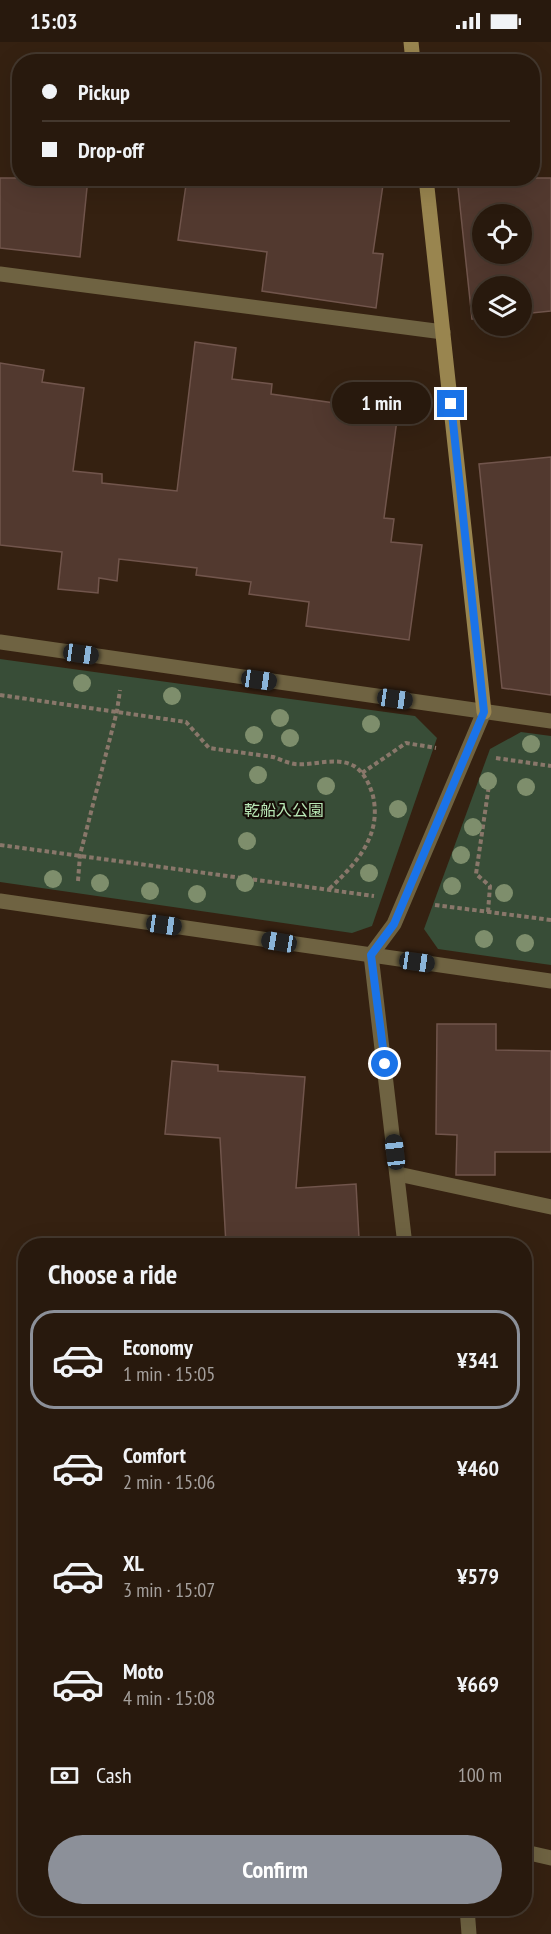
<!DOCTYPE html>
<meta charset="utf-8">
<style>
:root{--surface:#28190d;--page:#302216;--text:#f1f3f6;--muted:#a5a09d;--line:#44382e;--accent:#8c9099}
body{margin:0;font-family:"PT Sans Narrow","Noto Sans JP",sans-serif;background:var(--page);color:var(--text);height:100vh;display:flex;flex-direction:column;font-size:22px;white-space:nowrap}
*{box-sizing:border-box;margin:0}
p{font-size:20px;color:var(--muted)}
.icon{flex:none;width:33px;height:33px;fill:none;stroke:currentColor;stroke-width:2;stroke-linecap:round;stroke-linejoin:round}
.map{position:relative;flex:1;overflow:hidden}
.details{position:absolute;left:18px;top:1196px;width:514px;height:678px;display:flex;flex-direction:column;background:var(--surface);border-radius:24px;box-shadow:0 6px 24px #0002,0 0 0 2px var(--line)}
.details>*{flex:none}
.hud{position:absolute;left:12px;top:12px;width:528px;height:132px;border-radius:24px;box-shadow:0 6px 24px #0002,0 0 0 2px var(--line);display:grid;align-content:center;height:132px;padding:0 30px;background:var(--surface)}
.buttons{position:absolute;left:472px;top:162px;display:grid;gap:12px}
.buttons a{display:grid;place-items:center;width:60px;height:60px;border-radius:50%;background:var(--surface);box-shadow:0 6px 24px #0002,0 0 0 2px var(--line);font-size:30px}
.end{position:absolute;width:27px;height:27px;margin:-14px;border:8px solid #1a73e8;background:#fff;box-shadow:0 0 0 3px #fff}
.from{border-radius:50%}
.bubble{position:absolute;height:42px;border-radius:21px;background:var(--surface);box-shadow:0 6px 24px #0002,0 0 0 2px var(--line);font-size:20px;font-weight:600;line-height:42px;text-align:center}
.car{position:absolute;width:18px;height:36px;margin:-18px -9px;border-radius:8px;box-shadow:0 0 4px 2px #0007;background:linear-gradient(#222 24%,#8ab4d8 0 40%,#222 0 76%,#8ab4d8 0 86%,#222 0)}
.hud b{display:flex;align-items:center;gap:21px;height:57px;font-size:22px}
.hud b+b{border-top:2px solid var(--line)}
.hud i{width:15px;height:15px;background:var(--text)}
ul{padding:0;list-style:none}
li{display:flex;align-items:center;gap:18px;height:99px;margin:0 12px 9px;padding:0 18px;border:3px solid transparent;border-radius:24px}
li div{flex:1}
li b{display:block;font-size:22px}
li em{font-style:normal;font-weight:600}
li.selected{border-color:var(--accent)}
li>.icon{width:54px;height:54px;stroke-width:1.5}
h2{padding:0 30px;font-size:27px;line-height:72px}
.pay{display:flex;align-items:center;gap:15px;height:66px;padding:0 30px;font-size:22px}
.pay p{margin-inline-start:auto}
.button{display:flex;gap:12px;margin-top:auto;padding:12px 30px}
.button a{flex:1;height:69px;border-radius:36px;background:var(--accent);color:#fff;font-size:24px;font-weight:600;line-height:69px;text-align:center}
.status{display:flex;justify-content:space-between;align-items:center;height:42px;padding:0 30px;background:var(--surface);direction:ltr}
.status svg{height:16px;fill:currentColor}
.map>svg:first-child{display:block}
.green{fill:#384d37}
.building{fill:#52392f;stroke:#71554c;stroke-width:1.5;fill-rule:evenodd}
.lines{fill:none;stroke-linecap:round;stroke-linejoin:round}
.path{stroke:#89776a;stroke-width:4;stroke-dasharray:4.5 3;stroke-linecap:butt}
.lane{stroke:#6f6342;stroke-width:15}
.street{stroke:#6f6342;stroke-width:15}
.secondary{stroke:#99854f;stroke-width:15}
.tree{fill:#7e8e6c}
.route{stroke:#1a73e8;stroke-width:8}
.labels{text-anchor:middle;dominant-baseline:central;stroke-width:4.5;stroke-linejoin:round;paint-order:stroke}
.park-label{font-size:16px;fill:#b9e8b6;stroke:#160d07}
</style>
<div class="status"><b>15:03</b><svg viewBox="0 0 49 12"><path d="M0 12V9h3v3zM5 12V6h3v6zM10 12V3h3v9zM15 12V0h3v12zM26 1h20v11H26zM47 4h2v5h-2z"/></svg></div>
<div class="map">
<svg width="551" height="1892" viewBox="0 0 551 1892">
<rect width="100%" height="100%" fill="#352111"/>
<g class="green">
<polygon points="0,617 415,674 437,696 372,884 352,891 0,840"/>
<polygon points="521,690 551,694 551,923 438,907 424,887 490,707"/>
</g>
<g class="building">
<polygon points="0,136 88,136 80,215 0,206"/>
<polygon points="187,136 384,136 373,211 383,212 376,266 262,249 267,210 178,198"/>
<path d="M457 136H551V269L522 272V244H483V276L472 277ZM483 172H522V212H483Z"/>
<polygon points="195,300 236,306 232,337 272,342 271,352 398,370 384,476 394,477 391,500 422,503 409,598 306,584 309,560 249,552 251,540 196,533 197,526 119,517 117,539 99,536 98,551 58,547 62,510 0,503 0,321 44,328 42,340 84,346 73,429 102,432 102,441 177,449"/>
<polygon points="551,415 551,653 502,646 479,422"/>
<polygon points="437,982 496,982 496,1008 551,1009 551,1110 495,1110 495,1133 456,1133 457,1093 436,1092"/>
<polygon points="172,1019 218,1023 218,1029 305,1035 296,1146 356,1142 359,1196 272,1201 272,1203 226,1203 220,1096 165,1092"/>
</g>
<g class="lines">
<g class="path">
<path d="M0 653 186 680 209 706C230 709 252 712 273 715 280 717 287 721 295 722 313 724 337 714 354 724 364 730 370 743 373 754 382 794 356 822 328 848"/>
<polyline points="496,716 551,724"/>
<polyline points="362,731 406,701 436,706"/>
<polyline points="0,803 374,854"/>
<polyline points="78,839 80,813 117,669 120,648"/>
<polyline points="435,863 551,878"/>
<polyline points="488,870 490,844 476,832 489,743"/>
</g>
<polyline class="lane" points="398,1132 551,1165"/>
<g class="street">
<polyline points="0,232 443,290"/>
<polyline points="0,600 551,679"/>
<polyline points="0,859 551,939"/>
<polyline points="405,1203 371,913 394,882 484,670"/>
<polyline points="525,1810 551,1816"/>
<polyline points="467,1866 469,1892"/>
</g>
<g class="secondary">
<polyline points="411,0 413,20"/>
<polyline points="426,136 484,670"/>
</g>
</g>
<g class="tree">
<circle cx="82" cy="641" r="9"/>
<circle cx="172" cy="654" r="9"/>
<circle cx="280" cy="676" r="9"/>
<circle cx="371" cy="682" r="9"/>
<circle cx="254" cy="693" r="9"/>
<circle cx="290" cy="696" r="9"/>
<circle cx="531" cy="702" r="9"/>
<circle cx="258" cy="733" r="9"/>
<circle cx="488" cy="739" r="9"/>
<circle cx="326" cy="744" r="9"/>
<circle cx="526" cy="745" r="9"/>
<circle cx="398" cy="767" r="9"/>
<circle cx="473" cy="785" r="9"/>
<circle cx="247" cy="799" r="9"/>
<circle cx="461" cy="813" r="9"/>
<circle cx="369" cy="831" r="9"/>
<circle cx="53" cy="837" r="9"/>
<circle cx="100" cy="841" r="9"/>
<circle cx="245" cy="841" r="9"/>
<circle cx="452" cy="844" r="9"/>
<circle cx="150" cy="849" r="9"/>
<circle cx="504" cy="851" r="9"/>
<circle cx="197" cy="852" r="9"/>
<circle cx="484" cy="897" r="9"/>
<circle cx="525" cy="901" r="9"/>
</g>
<g class="lines">
<polyline class="route" points="385,1022 371,913 394,882 484,670 451,362"/>
</g>
<g class="labels">
<g class="park-label">
<text x="284" y="768">乾船入公園</text>
</g>
</g>
</svg>
<div class="buttons">
<a><svg class="icon" aria-label="locate" viewBox="0 0 24 24"><circle cx="12" cy="12" r="6"/><path d="M12 2v4M12 18v4M2 12h4M18 12h4"/></svg></a>
<a><svg class="icon" aria-label="layers" viewBox="0 0 24 24"><path d="M12 4l9 5-9 5-9-5zM3 14l9 5 9-5"/></svg></a>
</div>
<i class="end from" style="left:385px;top:1022px"></i>
<i class="end" style="left:451px;top:362px"></i>
<div class="bubble" style="left:332px;top:340px;width:99px">1 min</div>
<i class="car" style="left:81px;top:612px;rotate:98deg"></i>
<i class="car" style="left:259px;top:638px;rotate:98deg"></i>
<i class="car" style="left:395px;top:657px;rotate:98deg"></i>
<i class="car" style="left:164px;top:883px;rotate:98deg"></i>
<i class="car" style="left:279px;top:900px;rotate:279deg"></i>
<i class="car" style="left:417px;top:920px;rotate:98deg"></i>
<i class="car" style="left:395px;top:1110px;rotate:353deg"></i>
<div class="hud">
<b><i class="from"></i>Pickup</b>
<b><i></i>Drop-off</b>
</div>
<section class="details">
<h2>Choose a ride</h2>
<ul>
<li class="selected"><svg class="icon" aria-label="car" viewBox="0 0 24 24"><path d="M5 17H2v-5l4-1 3-4h7l3 4 3 1v5h-3M9 17h6M6 11h13"/><circle cx="7" cy="17" r="2"/><circle cx="17" cy="17" r="2"/></svg><div><b>Economy</b><p>1 min · 15:05</p></div><em>¥341</em></li>
<li><svg class="icon" aria-label="car" viewBox="0 0 24 24"><path d="M5 17H2v-5l4-1 3-4h7l3 4 3 1v5h-3M9 17h6M6 11h13"/><circle cx="7" cy="17" r="2"/><circle cx="17" cy="17" r="2"/></svg><div><b>Comfort</b><p>2 min · 15:06</p></div><em>¥460</em></li>
<li><svg class="icon" aria-label="car" viewBox="0 0 24 24"><path d="M5 17H2v-5l4-1 3-4h7l3 4 3 1v5h-3M9 17h6M6 11h13"/><circle cx="7" cy="17" r="2"/><circle cx="17" cy="17" r="2"/></svg><div><b>XL</b><p>3 min · 15:07</p></div><em>¥579</em></li>
<li><svg class="icon" aria-label="car" viewBox="0 0 24 24"><path d="M5 17H2v-5l4-1 3-4h7l3 4 3 1v5h-3M9 17h6M6 11h13"/><circle cx="7" cy="17" r="2"/><circle cx="17" cy="17" r="2"/></svg><div><b>Moto</b><p>4 min · 15:08</p></div><em>¥669</em></li>
</ul>
<div class="pay"><svg class="icon" aria-label="cash" viewBox="0 0 24 24"><path d="M3 7h18v10H3z"/><circle cx="12" cy="12" r="2"/></svg>Cash<p>100 m</p></div>
<div class="button"><a>Confirm</a></div>
</section>
</div>
